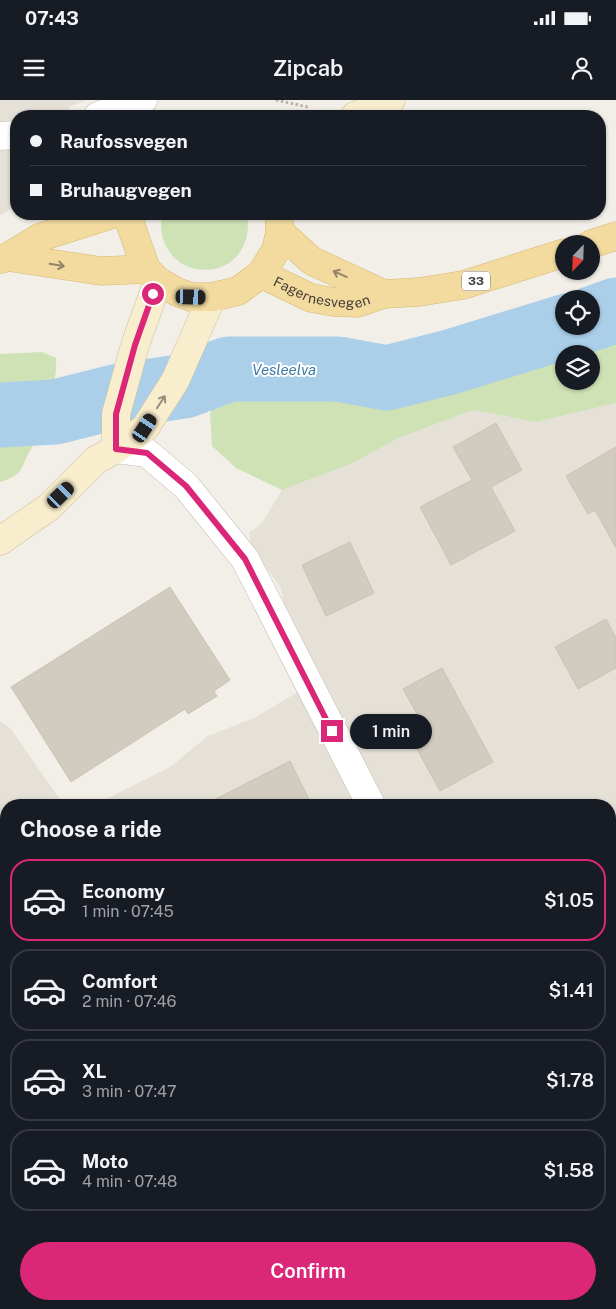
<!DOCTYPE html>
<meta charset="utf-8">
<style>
:root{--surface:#171b24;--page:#20242c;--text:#f1f3f6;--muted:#9ea1a6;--line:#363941;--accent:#db2777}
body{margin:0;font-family:"Public Sans",sans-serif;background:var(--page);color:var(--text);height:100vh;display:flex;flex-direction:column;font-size:19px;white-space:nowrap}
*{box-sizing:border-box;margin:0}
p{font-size:16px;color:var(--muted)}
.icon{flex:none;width:28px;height:28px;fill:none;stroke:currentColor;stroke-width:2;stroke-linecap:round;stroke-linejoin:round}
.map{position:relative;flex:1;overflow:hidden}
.side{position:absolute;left:0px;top:699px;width:616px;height:511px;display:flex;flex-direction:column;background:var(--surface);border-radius:20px 20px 0 0;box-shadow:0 1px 4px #0004}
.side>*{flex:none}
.banner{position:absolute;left:10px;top:10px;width:596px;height:110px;border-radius:20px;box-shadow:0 1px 4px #0004;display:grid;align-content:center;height:110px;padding:0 20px;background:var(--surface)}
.needle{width:32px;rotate:203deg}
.buttons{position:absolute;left:555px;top:135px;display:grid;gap:10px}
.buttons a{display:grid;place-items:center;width:45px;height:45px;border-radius:50%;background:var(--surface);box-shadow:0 1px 4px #0004;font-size:25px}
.end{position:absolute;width:22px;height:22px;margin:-11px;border:6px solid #db2777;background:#fff;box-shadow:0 0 0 2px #fff}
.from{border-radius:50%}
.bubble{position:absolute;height:35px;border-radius:18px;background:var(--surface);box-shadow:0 1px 4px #0004;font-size:16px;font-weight:600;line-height:35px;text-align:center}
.car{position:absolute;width:15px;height:30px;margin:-15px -8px;border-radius:6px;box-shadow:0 0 4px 1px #0007;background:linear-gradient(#222 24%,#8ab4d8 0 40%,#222 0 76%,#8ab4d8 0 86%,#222 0)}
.banner b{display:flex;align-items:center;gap:18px;height:48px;font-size:19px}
.banner b+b{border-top:1px solid var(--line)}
.banner i{width:12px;height:12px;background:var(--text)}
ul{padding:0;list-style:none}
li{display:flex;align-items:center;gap:15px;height:82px;margin:0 10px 8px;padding:0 10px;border:2px solid var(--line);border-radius:20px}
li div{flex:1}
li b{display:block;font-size:19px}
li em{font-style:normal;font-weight:600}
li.current{border-color:var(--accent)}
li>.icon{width:45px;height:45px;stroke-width:1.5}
h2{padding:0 20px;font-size:22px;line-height:60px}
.button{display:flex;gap:10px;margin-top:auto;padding:10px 20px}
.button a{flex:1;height:58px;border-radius:30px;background:var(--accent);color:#fff;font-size:20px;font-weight:600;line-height:58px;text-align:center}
.status{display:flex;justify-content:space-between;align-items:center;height:35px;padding:0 25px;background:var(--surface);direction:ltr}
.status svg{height:14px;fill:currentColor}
header{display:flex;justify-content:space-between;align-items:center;height:65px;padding:0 20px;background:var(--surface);font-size:22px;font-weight:600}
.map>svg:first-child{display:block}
.residential{fill:#e5e1d7}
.green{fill:#cee2b5;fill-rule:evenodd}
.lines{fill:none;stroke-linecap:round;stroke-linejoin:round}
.river{stroke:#abcfe8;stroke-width:65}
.building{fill:#d2cbbf;stroke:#ccc2b3}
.minor-casing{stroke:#bfb9af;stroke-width:29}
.secondary-casing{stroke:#cdc09d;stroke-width:29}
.primary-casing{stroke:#d6b872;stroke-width:29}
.path{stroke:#bdb29f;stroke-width:3;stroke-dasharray:2.5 2.5;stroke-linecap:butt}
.minor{stroke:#fff;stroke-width:28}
.secondary{stroke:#f8edcc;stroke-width:28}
.primary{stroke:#f3dba0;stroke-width:28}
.oneway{stroke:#938567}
.oneway2{stroke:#968d7b}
.route{stroke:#db2777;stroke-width:6}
.labels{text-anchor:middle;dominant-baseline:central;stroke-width:4;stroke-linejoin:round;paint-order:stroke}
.shield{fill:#fff;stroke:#7d7974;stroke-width:1}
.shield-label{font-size:12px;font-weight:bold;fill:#453f38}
.street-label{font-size:14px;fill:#453f38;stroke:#fff}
.water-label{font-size:15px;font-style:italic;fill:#3d79a4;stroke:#fff}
</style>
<div class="status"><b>07:43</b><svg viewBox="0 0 49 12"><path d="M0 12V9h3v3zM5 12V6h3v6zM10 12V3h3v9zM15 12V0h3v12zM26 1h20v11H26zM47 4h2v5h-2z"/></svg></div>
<header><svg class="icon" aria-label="menu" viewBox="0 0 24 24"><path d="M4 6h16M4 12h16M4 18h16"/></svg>Zipcab<svg class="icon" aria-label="person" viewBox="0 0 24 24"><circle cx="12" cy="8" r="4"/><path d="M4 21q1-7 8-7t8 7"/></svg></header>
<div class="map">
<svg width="616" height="1209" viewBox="0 0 616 1209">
<rect width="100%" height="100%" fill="#f2efe8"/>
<g class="residential">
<polygon points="0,0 87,0 71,6 62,16 16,16 16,107 0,115"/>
<polygon points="616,303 616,1209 0,1209 0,621 10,628 64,705 6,705 6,1204 610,1204 610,705 86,705 98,703 170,667 208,636 254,618 296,593 307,581 287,520 281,488 252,449 249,433 262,423 282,390 353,363 396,339 473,310 536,322"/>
</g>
<g class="green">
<path d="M163 114H247C253 145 232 175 197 169 172 166 155 137 163 114Z"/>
<path d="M616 230V303L536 322 473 310 396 339 353 363 282 390 236 368 212 346 210 314 215 298 227 288 260 293 325 296 584 241ZM564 254H591V281H564Z"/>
<path d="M42 252 56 258C58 289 40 334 25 360 23 365 21 371 17 374 13 377 5 381 0 382V254Z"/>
</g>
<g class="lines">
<g class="river">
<polyline points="591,219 616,210"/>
<polyline points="0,315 55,312 119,296 184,286 229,269 338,269 387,278 450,262 567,226"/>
</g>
</g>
<g class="building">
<polygon points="496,323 522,370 491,387 515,431 451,465 420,407 472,380 453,347"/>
<polygon points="616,347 616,448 595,410 588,414 566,376"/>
<polygon points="350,442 374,493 326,516 302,465"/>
<polygon points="170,487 230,580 214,591 217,596 188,614 185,609 71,682 11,587"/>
<polygon points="606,519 616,538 616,568 578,589 555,547"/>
<polygon points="442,568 493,662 440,691 407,631 422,623 403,589"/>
<polygon points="290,661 312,705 204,705"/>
</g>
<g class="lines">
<defs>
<g id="minor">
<polyline points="98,16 143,0"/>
<polyline points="0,36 16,35"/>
<polyline points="116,349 147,353 186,386 245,459 371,705"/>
<polyline points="610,879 616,873"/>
<polyline points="610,1068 616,1073"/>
<polyline points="0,1188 6,1196"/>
</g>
<g id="secondary">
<polyline points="355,16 382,5 391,0"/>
<polyline points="116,349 116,314 135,245 158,181"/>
<polyline points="0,441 49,407 96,360 116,349 145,328 175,281 212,197"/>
</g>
<g id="primary">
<polyline points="132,114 130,123 146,169 158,181 177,192 191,197 212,197 238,191 261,174 276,150 280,132 279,114"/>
<polyline points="280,132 312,161 384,194"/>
<polyline points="591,144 616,136"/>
<polyline points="8,157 101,171 146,169"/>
<polyline points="1,159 8,157 41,137 113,114"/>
<path id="s1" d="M261 174 311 198 334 202 357 203 384 194 419 192 463 185 564 153"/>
</g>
</defs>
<use href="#minor" class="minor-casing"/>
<use href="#secondary" class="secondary-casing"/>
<use href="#primary" class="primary-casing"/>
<polyline class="path" points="276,0 308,7"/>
<use href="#minor" class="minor"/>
<use href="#secondary" class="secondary"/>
<use href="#primary" class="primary"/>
</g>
<defs><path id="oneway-shaft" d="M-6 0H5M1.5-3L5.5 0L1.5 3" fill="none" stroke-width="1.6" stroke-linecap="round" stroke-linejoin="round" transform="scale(1.25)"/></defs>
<g class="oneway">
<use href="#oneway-shaft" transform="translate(57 165) rotate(9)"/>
<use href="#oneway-shaft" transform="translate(340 174) rotate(-156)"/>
</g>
<use class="oneway2" href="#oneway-shaft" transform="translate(161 302) rotate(-57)"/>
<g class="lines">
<polyline class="route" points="153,194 135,245 116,314 116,349 147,353 186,386 245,459 332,631"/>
</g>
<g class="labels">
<rect class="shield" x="462" y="171.5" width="28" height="19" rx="4"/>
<g class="shield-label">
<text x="476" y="181">33</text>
</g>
<g class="street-label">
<text stroke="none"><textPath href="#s1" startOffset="65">Fagernesvegen</textPath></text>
</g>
<g class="water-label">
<text x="284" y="269">Vesleelva</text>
</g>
</g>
</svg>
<div class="buttons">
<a><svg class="needle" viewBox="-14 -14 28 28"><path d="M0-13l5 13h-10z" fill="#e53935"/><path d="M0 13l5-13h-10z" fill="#9ea1a6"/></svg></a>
<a><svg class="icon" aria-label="locate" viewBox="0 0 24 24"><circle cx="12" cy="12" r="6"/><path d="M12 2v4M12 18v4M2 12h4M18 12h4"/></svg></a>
<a><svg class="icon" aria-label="layers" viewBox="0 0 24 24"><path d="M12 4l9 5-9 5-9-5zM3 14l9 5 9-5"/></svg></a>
</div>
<i class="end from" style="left:153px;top:194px"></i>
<i class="end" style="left:332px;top:631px"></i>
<div class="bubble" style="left:350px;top:614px;width:82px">1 min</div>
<i class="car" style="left:191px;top:197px;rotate:92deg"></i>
<i class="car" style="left:145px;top:328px;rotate:33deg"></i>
<i class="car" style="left:61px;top:395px;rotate:46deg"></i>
<div class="banner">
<b><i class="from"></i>Raufossvegen</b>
<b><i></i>Bruhaugvegen</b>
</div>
<section class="side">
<h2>Choose a ride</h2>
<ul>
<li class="current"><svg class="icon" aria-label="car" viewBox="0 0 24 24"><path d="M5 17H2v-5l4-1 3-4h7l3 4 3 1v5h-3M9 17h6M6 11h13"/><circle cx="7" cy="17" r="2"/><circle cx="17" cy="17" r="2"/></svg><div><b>Economy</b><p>1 min · 07:45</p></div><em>$1.05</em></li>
<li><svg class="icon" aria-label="car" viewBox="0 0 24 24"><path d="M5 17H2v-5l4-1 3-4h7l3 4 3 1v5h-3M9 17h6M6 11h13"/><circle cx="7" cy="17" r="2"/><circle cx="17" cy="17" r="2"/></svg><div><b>Comfort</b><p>2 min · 07:46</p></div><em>$1.41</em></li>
<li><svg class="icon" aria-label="car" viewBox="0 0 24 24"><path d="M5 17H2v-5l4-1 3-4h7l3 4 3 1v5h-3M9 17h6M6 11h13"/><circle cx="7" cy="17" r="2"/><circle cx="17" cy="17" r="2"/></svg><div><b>XL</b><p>3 min · 07:47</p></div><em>$1.78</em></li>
<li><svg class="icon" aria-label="car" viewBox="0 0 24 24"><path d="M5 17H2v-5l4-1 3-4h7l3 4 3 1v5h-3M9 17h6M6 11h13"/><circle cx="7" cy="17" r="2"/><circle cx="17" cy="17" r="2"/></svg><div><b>Moto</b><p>4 min · 07:48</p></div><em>$1.58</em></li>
</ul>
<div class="button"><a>Confirm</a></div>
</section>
</div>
